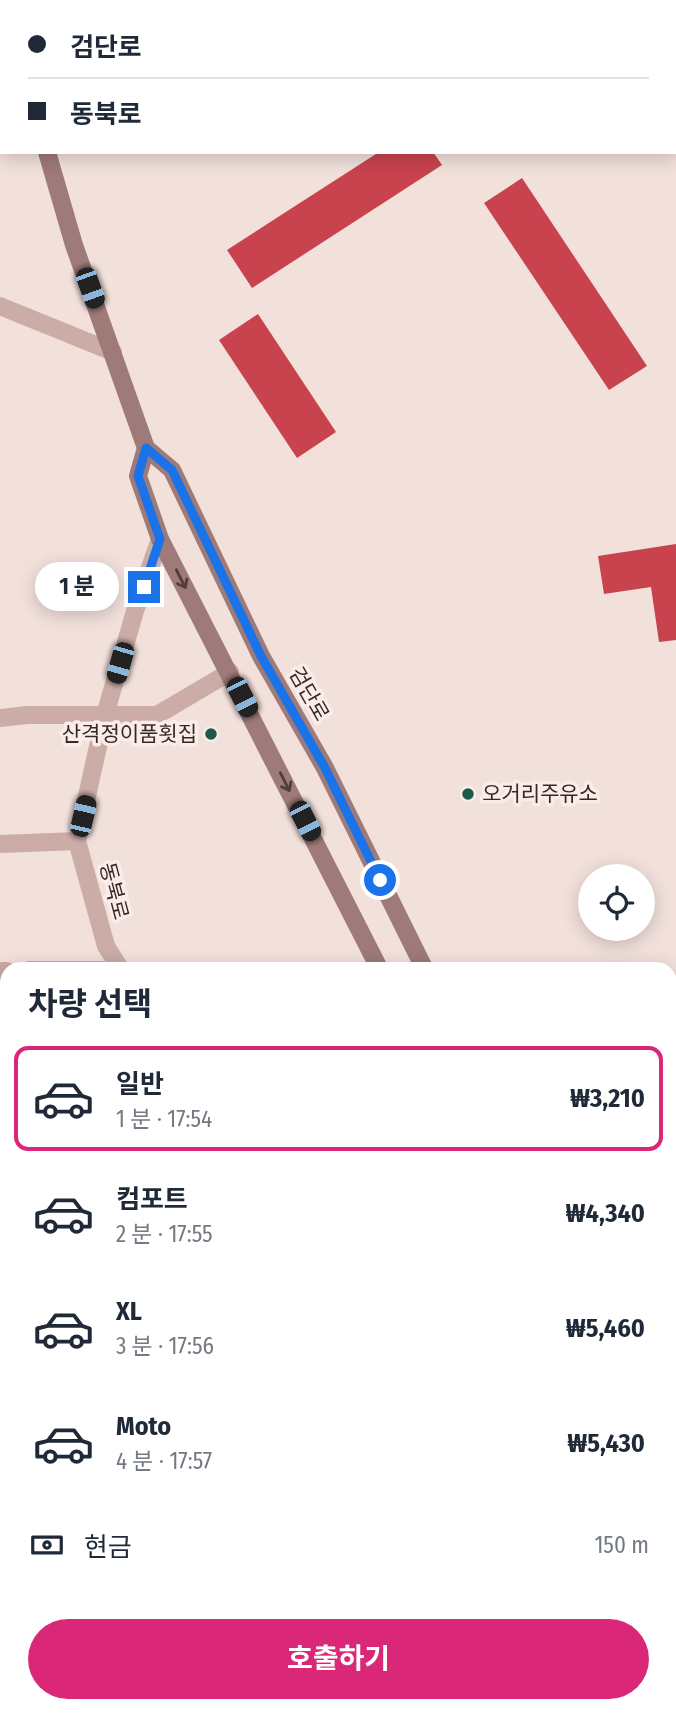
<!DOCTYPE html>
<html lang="ko">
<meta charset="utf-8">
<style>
:root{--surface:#fff;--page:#f6f6f7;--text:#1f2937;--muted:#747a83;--line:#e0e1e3;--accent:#db2777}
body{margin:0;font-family:"Fira Sans Condensed","Noto Sans KR",sans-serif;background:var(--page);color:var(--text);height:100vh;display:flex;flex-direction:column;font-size:26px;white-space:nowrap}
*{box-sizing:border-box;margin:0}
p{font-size:23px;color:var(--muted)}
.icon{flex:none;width:38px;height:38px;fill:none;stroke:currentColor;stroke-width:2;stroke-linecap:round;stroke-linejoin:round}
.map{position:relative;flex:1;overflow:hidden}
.panel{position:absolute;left:0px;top:962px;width:677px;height:751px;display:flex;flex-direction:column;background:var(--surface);border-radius:21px 21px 0 0;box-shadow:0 4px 18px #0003}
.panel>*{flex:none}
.guide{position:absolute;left:0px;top:0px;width:677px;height:154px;box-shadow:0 4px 18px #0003;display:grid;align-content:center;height:154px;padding:0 28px;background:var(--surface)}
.controls{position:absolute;left:578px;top:864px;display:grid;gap:14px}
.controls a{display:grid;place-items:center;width:77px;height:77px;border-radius:50%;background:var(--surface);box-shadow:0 4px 18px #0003;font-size:35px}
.end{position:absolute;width:32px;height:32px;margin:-16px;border:9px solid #1a73e8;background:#fff;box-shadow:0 0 0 4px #fff}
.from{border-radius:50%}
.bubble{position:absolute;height:49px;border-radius:24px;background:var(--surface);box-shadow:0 4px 18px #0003;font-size:23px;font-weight:700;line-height:49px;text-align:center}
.car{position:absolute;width:21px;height:42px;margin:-21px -10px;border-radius:9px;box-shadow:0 0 5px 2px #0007;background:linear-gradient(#222 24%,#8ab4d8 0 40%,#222 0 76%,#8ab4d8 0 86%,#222 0)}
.guide b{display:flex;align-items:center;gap:24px;height:66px;font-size:26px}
.guide b+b{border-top:2px solid var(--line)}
.guide i{width:18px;height:18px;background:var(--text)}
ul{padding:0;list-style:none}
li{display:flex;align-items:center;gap:21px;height:105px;margin:0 14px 10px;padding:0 14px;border:4px solid transparent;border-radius:14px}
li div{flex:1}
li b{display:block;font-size:26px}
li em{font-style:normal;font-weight:700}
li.on{border-color:var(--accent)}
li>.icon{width:63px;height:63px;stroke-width:1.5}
h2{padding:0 28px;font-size:32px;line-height:84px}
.pay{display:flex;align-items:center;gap:18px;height:77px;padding:0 28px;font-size:26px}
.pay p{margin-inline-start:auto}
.action{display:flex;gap:14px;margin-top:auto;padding:14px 28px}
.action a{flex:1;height:80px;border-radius:42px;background:var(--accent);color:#fff;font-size:28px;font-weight:700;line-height:80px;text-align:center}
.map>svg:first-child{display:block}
.building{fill:#c8434e}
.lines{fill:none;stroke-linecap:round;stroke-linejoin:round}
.street{stroke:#cbaca7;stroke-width:18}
.secondary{stroke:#9e7a78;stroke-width:18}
.primary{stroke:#795958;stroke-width:18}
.oneway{stroke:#513c3c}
.route{stroke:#1a73e8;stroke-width:9}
.poi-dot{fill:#1c5949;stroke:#faece8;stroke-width:2.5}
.labels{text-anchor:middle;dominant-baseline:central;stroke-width:7;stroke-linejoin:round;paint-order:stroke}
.street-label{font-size:21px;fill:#372828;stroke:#faece8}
.poi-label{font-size:21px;fill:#372828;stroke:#faece8;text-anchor:end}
</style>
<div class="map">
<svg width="676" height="1713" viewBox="0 0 676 1713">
<rect width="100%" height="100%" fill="#f2e0db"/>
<g class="building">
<polygon points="379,152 433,152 442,165 252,288 227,250"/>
<polygon points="522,178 647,366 609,390 484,203"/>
<polygon points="258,314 336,432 297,458 219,340"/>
<polygon points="676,544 676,640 659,642 651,587 604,594 598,556"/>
</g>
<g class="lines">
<g class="street">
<polyline points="0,306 113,352"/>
<polyline points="0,718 27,715 157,715 230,672"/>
<polyline points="0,844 77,841"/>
<polyline points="29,970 102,970"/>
<polyline points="121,970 106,946 77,841 105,715 135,611 160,539"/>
<polyline points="0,971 7,971"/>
<polyline points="0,1070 7,1069"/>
<polyline points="670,1623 676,1624"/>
<polyline points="0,1684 7,1684"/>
<polyline points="130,1706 136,1713"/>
<polyline points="168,1713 169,1706"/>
</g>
<g class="secondary">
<polyline points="3,0 4,2"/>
<polyline points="47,152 74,245 146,448 172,470 261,656 325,768 425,970"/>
<polyline points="146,448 138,476 160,539 380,970"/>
<polyline points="670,1194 676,1194"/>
<polyline points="670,1221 676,1216"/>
<polyline points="670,1408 676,1406"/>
<polyline points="473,1713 474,1706"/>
<polyline points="505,1713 506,1706"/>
</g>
<g class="primary">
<polyline points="670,1313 676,1313"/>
<polyline points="0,1316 7,1316"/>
<polyline points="670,1337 676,1338"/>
<polyline points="0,1352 7,1352"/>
<polyline points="670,1367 676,1368"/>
<polyline points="0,1384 7,1383"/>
<polyline points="670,1395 676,1396"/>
<polyline points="0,1404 7,1404"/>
</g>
</g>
<defs><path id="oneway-shaft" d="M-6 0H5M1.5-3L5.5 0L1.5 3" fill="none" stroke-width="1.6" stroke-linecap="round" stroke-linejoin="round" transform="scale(1.75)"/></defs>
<g class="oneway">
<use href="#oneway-shaft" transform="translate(181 579) rotate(63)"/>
<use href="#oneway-shaft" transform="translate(285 782) rotate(63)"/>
</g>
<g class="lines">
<polyline class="route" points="144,587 160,539 138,476 146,448 172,470 261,656 325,768 380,880"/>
</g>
<g class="poi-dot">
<circle cx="211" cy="734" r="7"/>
<circle cx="468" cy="794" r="7"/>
</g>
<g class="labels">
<g class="street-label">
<text transform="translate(309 694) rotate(60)">검단로</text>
<text transform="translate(114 891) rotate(75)">동북로</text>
</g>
<g class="poi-label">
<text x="197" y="734">산격정이품횟집</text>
<text x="482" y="794" text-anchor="start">오거리주유소</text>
</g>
</g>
</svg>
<div class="controls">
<a><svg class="icon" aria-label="locate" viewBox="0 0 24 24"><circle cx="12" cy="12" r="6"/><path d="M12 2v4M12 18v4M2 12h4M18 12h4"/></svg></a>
</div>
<i class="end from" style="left:380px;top:880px"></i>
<i class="end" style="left:144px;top:587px"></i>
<div class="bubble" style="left:35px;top:562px;width:84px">1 분</div>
<i class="car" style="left:90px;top:288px;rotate:160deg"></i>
<i class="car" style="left:120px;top:663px;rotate:196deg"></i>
<i class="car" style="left:242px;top:697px;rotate:153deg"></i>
<i class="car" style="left:83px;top:816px;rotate:13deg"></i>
<i class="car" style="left:305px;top:821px;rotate:153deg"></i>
<div class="guide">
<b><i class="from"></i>검단로</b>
<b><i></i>동북로</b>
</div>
<section class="panel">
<h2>차량 선택</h2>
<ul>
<li class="on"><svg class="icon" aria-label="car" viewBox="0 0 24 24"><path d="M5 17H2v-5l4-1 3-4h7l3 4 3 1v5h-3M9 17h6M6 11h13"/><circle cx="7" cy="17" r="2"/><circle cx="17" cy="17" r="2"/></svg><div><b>일반</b><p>1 분 · 17:54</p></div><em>₩3,210</em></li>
<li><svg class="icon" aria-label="car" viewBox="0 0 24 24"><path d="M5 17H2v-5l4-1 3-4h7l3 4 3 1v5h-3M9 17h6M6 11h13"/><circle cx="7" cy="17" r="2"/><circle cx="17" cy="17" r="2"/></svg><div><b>컴포트</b><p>2 분 · 17:55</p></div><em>₩4,340</em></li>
<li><svg class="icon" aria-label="car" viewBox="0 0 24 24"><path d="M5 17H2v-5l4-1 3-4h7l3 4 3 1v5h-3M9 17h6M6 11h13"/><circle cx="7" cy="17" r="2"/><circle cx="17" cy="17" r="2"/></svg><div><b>XL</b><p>3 분 · 17:56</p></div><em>₩5,460</em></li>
<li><svg class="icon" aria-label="car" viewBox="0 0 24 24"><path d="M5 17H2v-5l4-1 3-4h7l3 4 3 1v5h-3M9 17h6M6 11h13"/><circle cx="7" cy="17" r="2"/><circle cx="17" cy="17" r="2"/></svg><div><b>Moto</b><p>4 분 · 17:57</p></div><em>₩5,430</em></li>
</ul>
<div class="pay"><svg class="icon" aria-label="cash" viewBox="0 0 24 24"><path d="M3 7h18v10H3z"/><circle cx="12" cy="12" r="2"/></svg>현금<p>150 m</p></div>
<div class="action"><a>호출하기</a></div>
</section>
</div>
